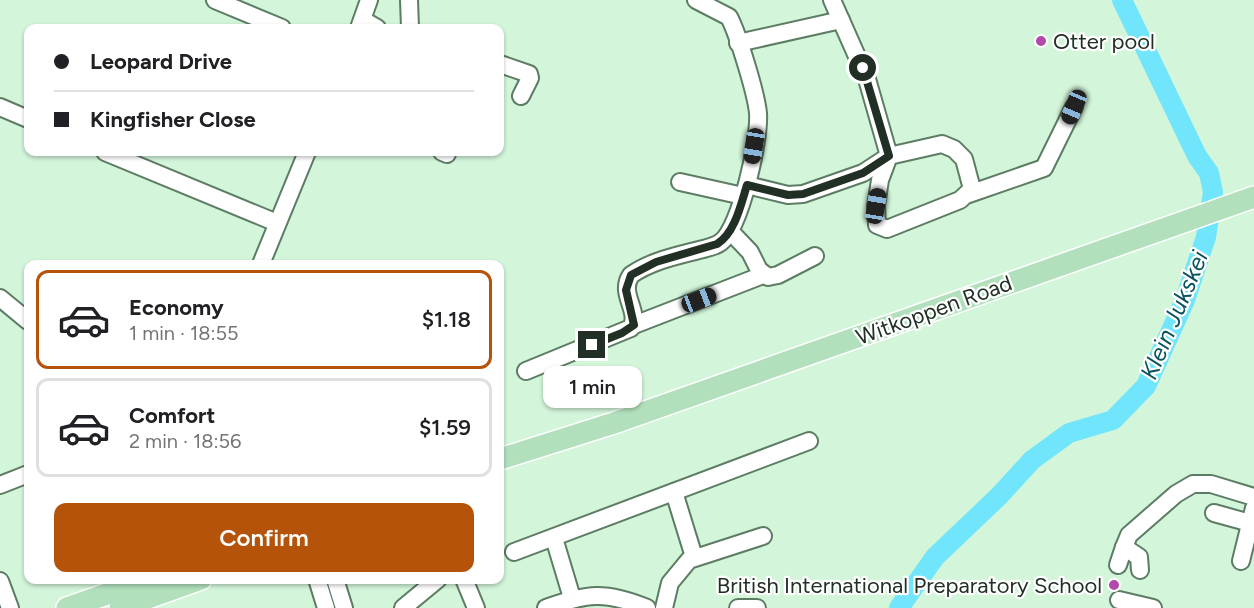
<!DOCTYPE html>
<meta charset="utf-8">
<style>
:root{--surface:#fff;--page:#f6f6f6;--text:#202124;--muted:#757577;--line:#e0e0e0;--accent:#b45309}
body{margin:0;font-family:Figtree,sans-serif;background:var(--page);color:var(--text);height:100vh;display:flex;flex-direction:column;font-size:22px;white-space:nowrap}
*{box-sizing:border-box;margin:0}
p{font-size:20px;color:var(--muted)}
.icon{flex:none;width:33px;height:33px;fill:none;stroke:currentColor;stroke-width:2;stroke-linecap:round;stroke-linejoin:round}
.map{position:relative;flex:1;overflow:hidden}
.side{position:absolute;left:24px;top:260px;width:480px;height:324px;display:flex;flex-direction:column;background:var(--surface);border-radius:12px;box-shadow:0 2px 4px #0004}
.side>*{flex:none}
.banner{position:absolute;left:24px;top:24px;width:480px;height:132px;border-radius:12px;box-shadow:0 2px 4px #0004;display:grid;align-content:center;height:132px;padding:0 30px;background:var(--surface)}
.end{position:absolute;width:27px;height:27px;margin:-14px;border:8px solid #222f25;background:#fff;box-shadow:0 0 0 3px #fff}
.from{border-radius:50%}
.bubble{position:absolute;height:42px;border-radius:12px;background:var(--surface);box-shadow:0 2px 4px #0004;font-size:20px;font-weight:600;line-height:42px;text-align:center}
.car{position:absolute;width:18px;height:36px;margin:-18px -9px;border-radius:8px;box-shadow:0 0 4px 2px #0007;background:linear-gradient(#222 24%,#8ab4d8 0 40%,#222 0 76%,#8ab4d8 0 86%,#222 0)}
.banner b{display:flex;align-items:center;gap:21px;height:57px;font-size:22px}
.banner b+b{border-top:2px solid var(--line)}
.banner i{width:15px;height:15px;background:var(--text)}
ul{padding:10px 0 0;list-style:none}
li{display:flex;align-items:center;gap:18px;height:99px;margin:0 12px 9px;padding:0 18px;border:3px solid var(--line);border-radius:12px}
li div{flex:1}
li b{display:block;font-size:22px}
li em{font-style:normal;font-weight:600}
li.current{border-color:var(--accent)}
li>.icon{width:54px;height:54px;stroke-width:1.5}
.action{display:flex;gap:12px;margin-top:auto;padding:12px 30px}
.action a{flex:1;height:69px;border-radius:12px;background:var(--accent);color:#fff;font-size:24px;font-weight:600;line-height:69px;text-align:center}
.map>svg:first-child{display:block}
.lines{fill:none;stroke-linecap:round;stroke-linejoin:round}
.river{stroke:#70e5fb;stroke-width:20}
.minor-casing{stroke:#5d7c64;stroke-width:20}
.major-casing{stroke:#fff;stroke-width:24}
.minor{stroke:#fff;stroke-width:16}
.major{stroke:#b2e0bd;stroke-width:21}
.route{stroke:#222f25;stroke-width:8}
.poi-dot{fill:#b349aa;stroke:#fff;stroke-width:2}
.labels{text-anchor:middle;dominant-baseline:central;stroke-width:4.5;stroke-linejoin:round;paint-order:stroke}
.poi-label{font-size:22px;fill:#222f25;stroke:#fff;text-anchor:start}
.street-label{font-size:22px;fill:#222f25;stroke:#fff}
.water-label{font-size:24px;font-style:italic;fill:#0a525d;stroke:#fff}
</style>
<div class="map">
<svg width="1254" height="608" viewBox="0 0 1254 608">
<rect width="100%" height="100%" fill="#d3f5da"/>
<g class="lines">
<polyline class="river" points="899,608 935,557 999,496 1032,460 1069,433 1113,420 1146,386 1185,300 1206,237 1213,192 1209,173 1197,156 1122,0"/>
<defs>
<g id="minor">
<polyline points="215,0 282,28"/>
<polyline points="409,0 410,28"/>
<polyline points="363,20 377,28"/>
<polyline points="359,28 369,0"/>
<polyline points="738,43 841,20"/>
<polyline points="500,64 529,74 530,78 521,96"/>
<polyline points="0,107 28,119"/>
<polyline points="105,152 277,223"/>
<polyline points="442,152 447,154"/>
<polyline points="680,182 743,196"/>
<polyline points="747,185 788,195 803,194 863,173 889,156 942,144 954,149 964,159 972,189 960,200 887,229 877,225 876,206 880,180 889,156 867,79 832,0"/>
<polyline points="969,194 1044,168 1074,107"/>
<polyline points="730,231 750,252 759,270 768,277 778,275 815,256"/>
<polyline points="261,264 307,152"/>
<polyline points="0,298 28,321"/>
<polyline points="634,325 763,275"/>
<path d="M526 371 631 328C641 311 618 294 631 275 651 261 676 256 699 250 706 248 715 247 721 242 741 227 760 138 758 113 756 93 738 34 729 17L696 0"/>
<polyline points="0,485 28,474"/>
<polyline points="674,492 694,557"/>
<polyline points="1214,513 1254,524"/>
<polyline points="554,538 572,598"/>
<polyline points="514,552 809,441"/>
<polyline points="1241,561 1254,508"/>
<polyline points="1118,565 1124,547"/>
<polyline points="1140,570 1139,557 1124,547 1129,535 1176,494 1193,484 1211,484 1254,497"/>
<polyline points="317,579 326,608"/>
<polyline points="335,579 344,608"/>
<polyline points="464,579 476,608"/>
<polyline points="0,581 10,608"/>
<polyline points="1119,600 1153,608"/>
<polyline points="403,608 438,579"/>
<path d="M546 608C587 593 606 591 647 608"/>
<polyline points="664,608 670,583 689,560 763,536"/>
<polyline points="738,608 757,608"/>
</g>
<g id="major">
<polyline points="500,459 614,423 1254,197"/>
<polyline points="67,608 150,579"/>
<polyline points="120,608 201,579"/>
</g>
</defs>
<use href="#minor" class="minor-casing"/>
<use href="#major" class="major-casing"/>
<use href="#minor" class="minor"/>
<use href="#major" class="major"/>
</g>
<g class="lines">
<path class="route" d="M592 345 622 333 634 325 626 290 631 275 656 262 717 244C735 233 741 204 747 185L788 195 803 194 863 173 889 156 863 68"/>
</g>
<g class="poi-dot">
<circle cx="1041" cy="41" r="6"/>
<circle cx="1114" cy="585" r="6"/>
</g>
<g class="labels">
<g class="poi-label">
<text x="1053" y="41">Otter pool</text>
<text x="1102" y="585" text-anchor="end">British International Preparatory School</text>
</g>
<g class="street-label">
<text transform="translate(934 310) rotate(-20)">Witkoppen Road</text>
</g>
<g class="water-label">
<text transform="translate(1174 315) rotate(-67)">Klein Jukskei</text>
</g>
</g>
</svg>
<i class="end from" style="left:863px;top:68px"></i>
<i class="end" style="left:592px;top:345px"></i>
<div class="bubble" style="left:543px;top:366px;width:99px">1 min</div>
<i class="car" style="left:1074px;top:107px;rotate:203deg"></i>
<i class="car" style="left:754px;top:146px;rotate:189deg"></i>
<i class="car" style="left:876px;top:206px;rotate:9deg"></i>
<i class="car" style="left:699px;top:300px;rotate:69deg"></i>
<div class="banner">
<b><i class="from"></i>Leopard Drive</b>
<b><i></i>Kingfisher Close</b>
</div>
<section class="side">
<ul>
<li class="current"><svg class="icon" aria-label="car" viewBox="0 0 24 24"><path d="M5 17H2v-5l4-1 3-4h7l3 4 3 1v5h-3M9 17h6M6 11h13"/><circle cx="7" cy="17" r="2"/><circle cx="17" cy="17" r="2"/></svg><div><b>Economy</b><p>1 min · 18:55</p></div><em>$1.18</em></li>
<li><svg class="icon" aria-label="car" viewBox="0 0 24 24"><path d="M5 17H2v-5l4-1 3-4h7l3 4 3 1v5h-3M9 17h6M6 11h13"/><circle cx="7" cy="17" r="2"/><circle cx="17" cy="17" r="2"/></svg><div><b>Comfort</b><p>2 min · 18:56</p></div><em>$1.59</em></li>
</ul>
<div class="action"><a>Confirm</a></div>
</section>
</div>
